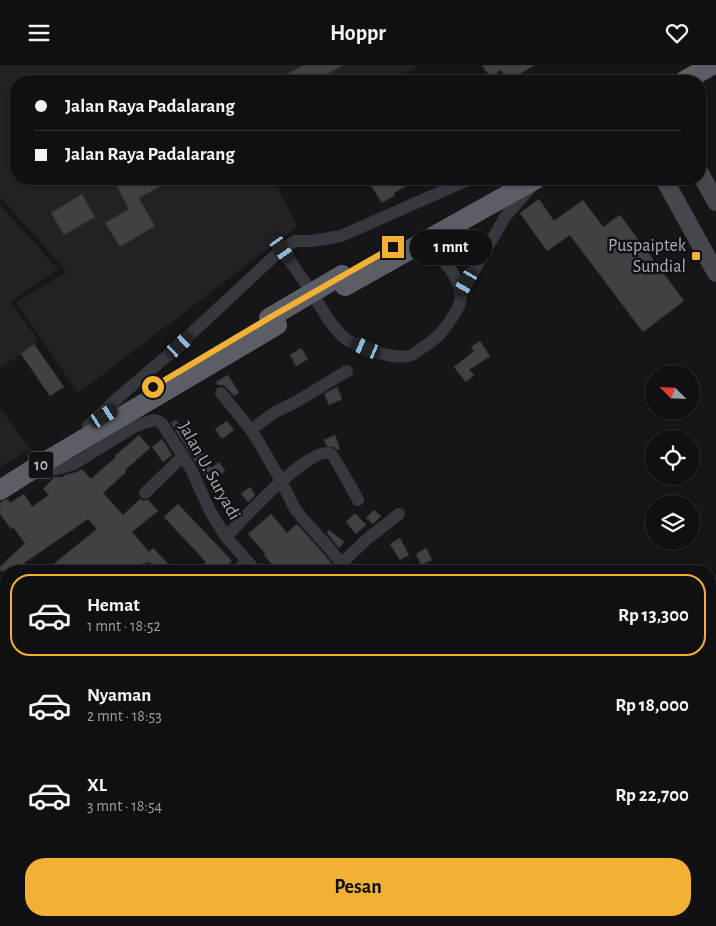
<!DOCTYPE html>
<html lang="id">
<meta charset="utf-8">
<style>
:root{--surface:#101012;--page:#19191b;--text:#f1f3f6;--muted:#9c9d9f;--line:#303032;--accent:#f2b134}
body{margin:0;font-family:"Alegreya Sans",sans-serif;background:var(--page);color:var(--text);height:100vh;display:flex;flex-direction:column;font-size:19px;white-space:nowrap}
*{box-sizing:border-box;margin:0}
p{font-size:16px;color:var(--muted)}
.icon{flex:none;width:28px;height:28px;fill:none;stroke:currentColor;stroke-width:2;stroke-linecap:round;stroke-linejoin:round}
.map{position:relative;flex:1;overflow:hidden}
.sheet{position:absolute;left:0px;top:500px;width:716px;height:361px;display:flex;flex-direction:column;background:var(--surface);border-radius:20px 20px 0 0;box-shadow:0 1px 4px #0004,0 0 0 1px var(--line)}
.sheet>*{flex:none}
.top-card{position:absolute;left:10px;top:10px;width:696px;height:110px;border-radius:20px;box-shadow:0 1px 4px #0004,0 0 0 1px var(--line);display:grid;align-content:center;height:110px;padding:0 25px;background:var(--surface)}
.needle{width:32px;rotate:294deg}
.controls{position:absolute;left:645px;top:300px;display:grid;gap:10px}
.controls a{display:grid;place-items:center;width:55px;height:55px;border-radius:50%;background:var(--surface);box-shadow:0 1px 4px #0004,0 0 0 1px var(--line);font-size:25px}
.end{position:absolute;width:22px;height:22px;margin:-11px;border:6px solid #f2b134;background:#111;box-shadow:0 0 0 2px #111}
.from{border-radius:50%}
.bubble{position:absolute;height:35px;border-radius:18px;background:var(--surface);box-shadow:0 1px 4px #0004,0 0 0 1px var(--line);font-size:16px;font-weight:700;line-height:35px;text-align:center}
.car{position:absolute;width:15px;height:30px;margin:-15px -8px;border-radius:6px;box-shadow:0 0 4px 1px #0007;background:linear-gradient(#222 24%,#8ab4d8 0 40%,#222 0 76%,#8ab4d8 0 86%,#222 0)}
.top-card b{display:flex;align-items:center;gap:18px;height:48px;font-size:19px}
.top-card b+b{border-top:1px solid var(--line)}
.top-card i{width:12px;height:12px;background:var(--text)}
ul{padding:9px 0 0;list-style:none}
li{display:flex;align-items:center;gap:15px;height:82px;margin:0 10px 8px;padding:0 15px;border:2px solid transparent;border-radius:20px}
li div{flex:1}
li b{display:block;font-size:19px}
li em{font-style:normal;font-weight:700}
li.on{border-color:var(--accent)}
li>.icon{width:45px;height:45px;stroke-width:1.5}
.action{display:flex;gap:10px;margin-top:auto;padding:10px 25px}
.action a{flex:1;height:58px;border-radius:20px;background:var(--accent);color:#111;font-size:20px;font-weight:700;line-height:58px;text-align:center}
header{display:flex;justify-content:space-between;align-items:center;height:65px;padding:0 25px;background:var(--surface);font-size:22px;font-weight:700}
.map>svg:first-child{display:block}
.built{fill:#222225}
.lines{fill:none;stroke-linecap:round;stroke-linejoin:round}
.stream{stroke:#2c353c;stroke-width:4}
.building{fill:#404145;stroke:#303034}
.minor{stroke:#37383d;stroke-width:12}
.secondary{stroke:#45474d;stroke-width:18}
.trunk{stroke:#5b5e65;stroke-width:20}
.trunk-bridge{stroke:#5b5e65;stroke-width:20}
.route{stroke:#f2b134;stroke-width:6}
.poi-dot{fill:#f2b134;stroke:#111113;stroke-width:2}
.labels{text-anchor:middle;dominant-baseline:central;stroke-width:5;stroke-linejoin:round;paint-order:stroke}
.shield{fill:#111113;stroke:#7b7e86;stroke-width:1}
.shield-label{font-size:16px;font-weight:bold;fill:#a8adb8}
.poi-label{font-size:18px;fill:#a8adb8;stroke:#111113;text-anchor:end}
.street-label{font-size:18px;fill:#a8adb8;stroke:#111113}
</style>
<header><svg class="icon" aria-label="menu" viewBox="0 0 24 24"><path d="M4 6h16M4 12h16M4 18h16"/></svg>Hoppr<svg class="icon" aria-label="heart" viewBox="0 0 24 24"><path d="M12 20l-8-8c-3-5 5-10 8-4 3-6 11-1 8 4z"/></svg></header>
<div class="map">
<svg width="716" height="861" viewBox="0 0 716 861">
<rect width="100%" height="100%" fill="#161618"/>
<g class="built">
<polygon points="0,0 420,0 390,16 16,16 16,114 272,114 298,161 78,328 16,237 67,207 0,132"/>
<polygon points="0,140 58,204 11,237 39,277 0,303"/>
<polygon points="0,343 30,384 0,402"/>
</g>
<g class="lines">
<g class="stream">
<polyline points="0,623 6,627"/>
<polyline points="376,855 384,861"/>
</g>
</g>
<g class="building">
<polygon points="304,0 344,0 314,16 274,16"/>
<polygon points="482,0 535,0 508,16 501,5 490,12"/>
<polygon points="113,114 174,114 139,133 155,161 120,182 105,158 129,144"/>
<polygon points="367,114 418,114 394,128 395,130 382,138"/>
<polygon points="82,129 95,152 64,170 51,148"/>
<polygon points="539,134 554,156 583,135 603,162 620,150 684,236 643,267 570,170 547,186 520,148"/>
<polygon points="480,276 490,291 469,305 474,310 466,317 454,302 474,286 471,282"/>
<polygon points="34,279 64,322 50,331 21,289"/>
<polygon points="301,283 308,294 296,301 290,290"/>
<polygon points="228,310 239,328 234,331 227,323 223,320 218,320 216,317"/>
<polygon points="337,322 342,334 329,340 324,329"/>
<polygon points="176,355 196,383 199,381 211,403 219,397 225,406 209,418 171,358"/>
<polygon points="227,356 234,365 222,374 215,364"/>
<polygon points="139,370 150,383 125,405 126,407 103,428 123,450 140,434 143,436 148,435 158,446 132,467 149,487 153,483 175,506 156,506 154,500 149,497 142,499 139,502 139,506 45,506 97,464 88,454 24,498 33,506 0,506 0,502 25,478 13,462 11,464 0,449 0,437 8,434 10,438 24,429 32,442 49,430 43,424 55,412 60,412 62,413 65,410 77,407 82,404 91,414 116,392 115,391"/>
<polygon points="335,370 340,384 338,385 334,382 327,381 324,375"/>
<polygon points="162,374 172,390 163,397 152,382"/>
<polygon points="250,422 255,430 248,437 241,429"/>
<polygon points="178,439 232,496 221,506 196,506 206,497 164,452"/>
<polygon points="374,445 381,451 373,459 366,453"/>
<polygon points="355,448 366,460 356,469 346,457"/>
<polygon points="271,449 287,468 297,459 324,489 337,506 278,506 263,489 265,488 248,469"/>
<polygon points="329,465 344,477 339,483 327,468"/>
<polygon points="400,473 409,490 400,495 390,479"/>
<polygon points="426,483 432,495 421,500 416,489"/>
</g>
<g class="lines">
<g class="minor">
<path d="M282 184C291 198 301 211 310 225 320 240 332 264 346 274 360 283 396 296 412 290 415 288 419 285 422 283 432 277 440 270 447 260 452 253 458 246 460 237 462 231 460 225 458 219 451 198 434 187 413 183"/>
<polyline points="461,228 505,152 530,123"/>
<polyline points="221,328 251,365 261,381 281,416 295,444 303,454 330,484 347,506"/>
<polyline points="88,361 120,331 167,291 282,184 295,176 312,176 341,171 470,114"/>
<polyline points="251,365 275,347 294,338 347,306"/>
<polyline points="39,401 57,404 74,399 134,362 144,358 154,355 158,356 163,360 191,404 210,446 226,472 256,506"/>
<polyline points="145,428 183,391"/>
<path d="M226 472C240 457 312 378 331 389 334 391 355 429 358 435"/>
<polyline points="342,498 367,474 399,449"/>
<polyline points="147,505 148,506"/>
<polyline points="237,506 246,496"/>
<polyline points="194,855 202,861"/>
<polyline points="478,855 485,861"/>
<polyline points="532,855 536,861"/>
<polyline points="145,861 150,855"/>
<polyline points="555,861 561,855"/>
<polyline points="627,861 633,855"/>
<polyline points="690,861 696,855"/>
</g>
<g class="secondary">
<polyline points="700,108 716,137"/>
<polyline points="664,114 716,208"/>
</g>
<g class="trunk">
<polyline points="684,16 712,0"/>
<polyline points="345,221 536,114"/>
<polyline points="0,425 38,401 277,260"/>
</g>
<polyline class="trunk-bridge" points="269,253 342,210"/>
</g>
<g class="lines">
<polyline class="route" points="153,322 269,253 393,182"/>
</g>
<rect class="poi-dot" x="691" y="186" width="10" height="10" rx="2.5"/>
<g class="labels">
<rect class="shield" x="28.5" y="386.5" width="25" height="27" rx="4"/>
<g class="shield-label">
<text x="41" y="400">10</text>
</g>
<g class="poi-label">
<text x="686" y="181">Puspaiptek<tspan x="686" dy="21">Sundial</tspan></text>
</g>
<g class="street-label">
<text transform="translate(209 406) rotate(61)">Jalan U. Suryadi</text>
</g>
</g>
</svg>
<div class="controls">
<a><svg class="needle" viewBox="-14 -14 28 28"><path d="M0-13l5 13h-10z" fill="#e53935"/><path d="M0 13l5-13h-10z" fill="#9c9d9f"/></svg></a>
<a><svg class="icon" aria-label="locate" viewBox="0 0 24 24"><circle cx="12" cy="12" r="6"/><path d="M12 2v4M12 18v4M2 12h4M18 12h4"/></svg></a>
<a><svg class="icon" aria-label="layers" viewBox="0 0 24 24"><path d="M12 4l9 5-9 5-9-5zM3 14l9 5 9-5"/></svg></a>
</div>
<i class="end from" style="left:153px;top:322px"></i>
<i class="end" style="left:393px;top:182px"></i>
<div class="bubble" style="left:410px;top:165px;width:82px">1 mnt</div>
<i class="car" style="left:282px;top:184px;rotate:145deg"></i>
<i class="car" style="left:466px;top:218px;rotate:210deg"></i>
<i class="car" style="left:180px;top:280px;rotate:48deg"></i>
<i class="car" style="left:366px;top:283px;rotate:293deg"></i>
<i class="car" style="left:104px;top:351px;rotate:59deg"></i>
<div class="top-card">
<b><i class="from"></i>Jalan Raya Padalarang</b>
<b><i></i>Jalan Raya Padalarang</b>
</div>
<section class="sheet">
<ul>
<li class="on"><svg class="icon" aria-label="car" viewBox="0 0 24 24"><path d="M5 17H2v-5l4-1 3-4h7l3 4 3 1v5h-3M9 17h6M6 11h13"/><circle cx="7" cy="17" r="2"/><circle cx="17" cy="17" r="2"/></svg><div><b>Hemat</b><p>1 mnt · 18:52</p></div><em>Rp 13,300</em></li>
<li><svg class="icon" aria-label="car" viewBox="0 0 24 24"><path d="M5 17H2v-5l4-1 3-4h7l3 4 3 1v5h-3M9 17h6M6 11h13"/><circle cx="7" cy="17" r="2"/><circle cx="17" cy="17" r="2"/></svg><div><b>Nyaman</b><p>2 mnt · 18:53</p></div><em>Rp 18,000</em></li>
<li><svg class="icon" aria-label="car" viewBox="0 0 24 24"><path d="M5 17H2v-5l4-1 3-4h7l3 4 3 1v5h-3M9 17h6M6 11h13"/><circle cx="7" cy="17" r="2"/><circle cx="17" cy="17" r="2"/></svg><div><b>XL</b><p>3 mnt · 18:54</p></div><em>Rp 22,700</em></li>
</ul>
<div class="action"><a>Pesan</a></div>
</section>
</div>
